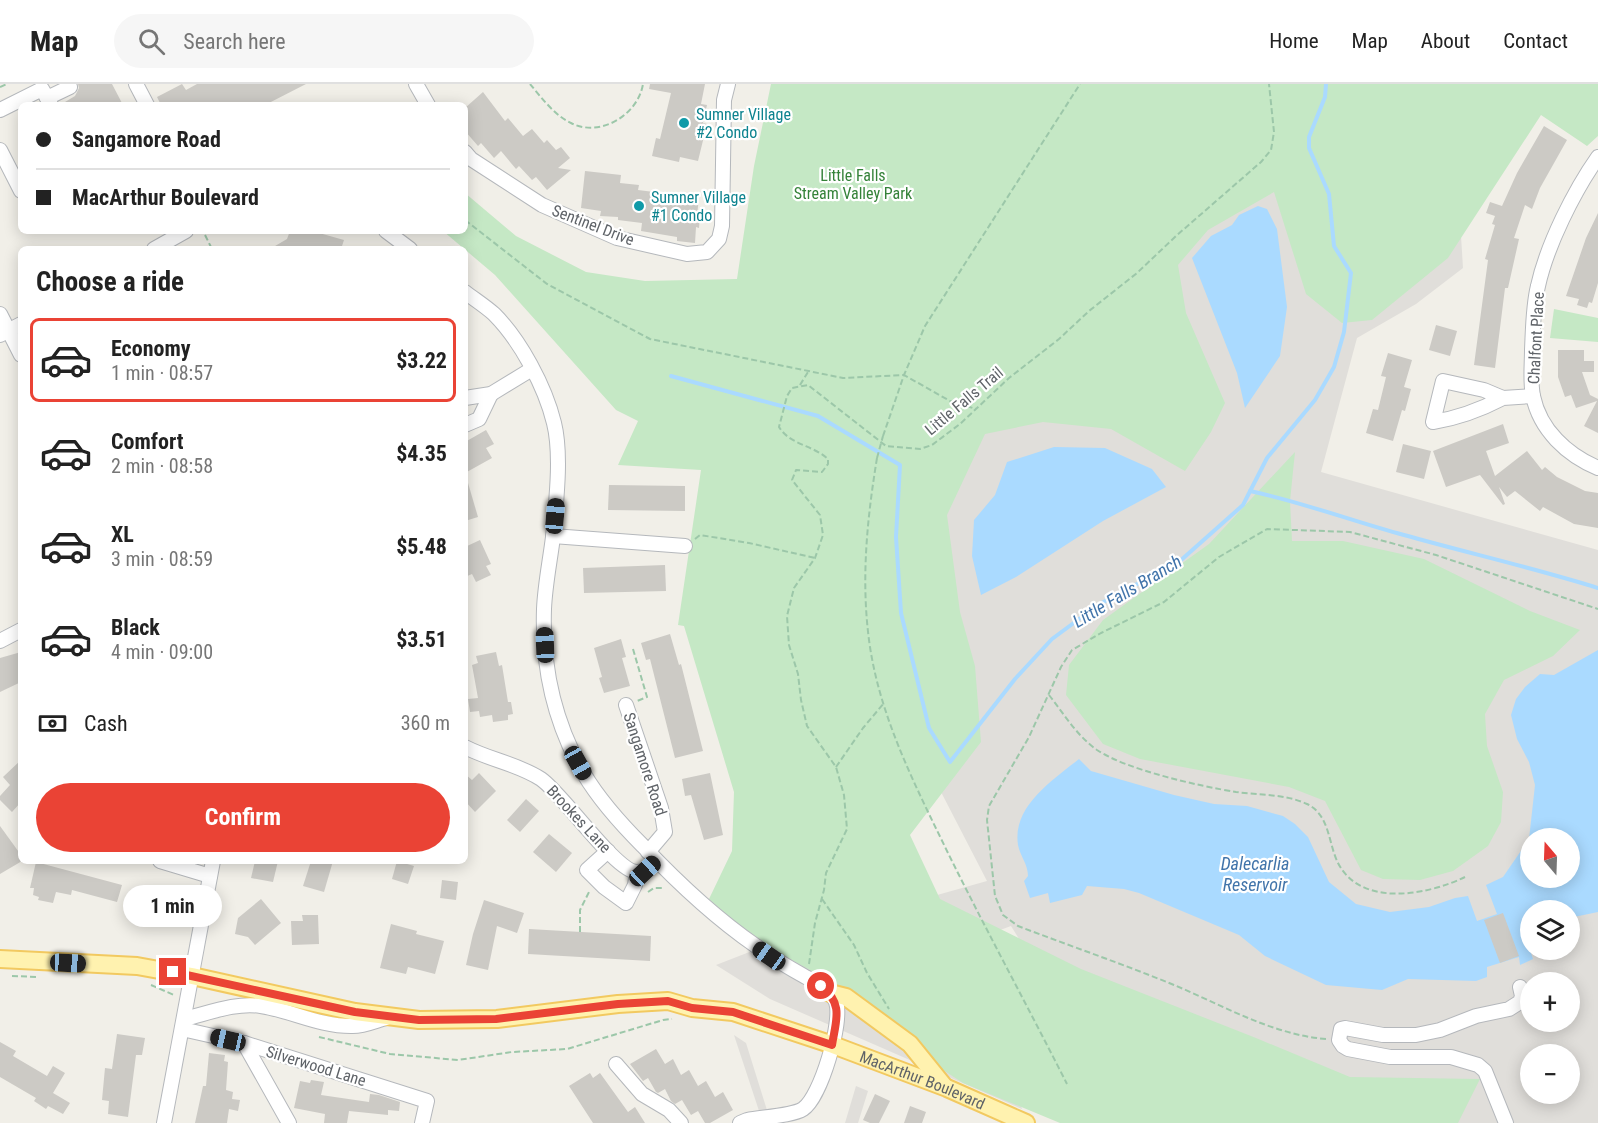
<!DOCTYPE html>
<meta charset="utf-8">
<style>
:root{--surface:#fff;--page:#f6f6f6;--text:#222;--muted:#767676;--line:#e0e0e0;--accent:#ea4335}
body{margin:0;font-family:"Roboto Condensed",sans-serif;background:var(--page);color:var(--text);height:100vh;display:flex;flex-direction:column;font-size:22px;white-space:nowrap}
*{box-sizing:border-box;margin:0}
p{font-size:20px;color:var(--muted)}
.icon{flex:none;width:33px;height:33px;fill:none;stroke:currentColor;stroke-width:2;stroke-linecap:round;stroke-linejoin:round}
.map{position:relative;flex:1;overflow:hidden}
.details{position:absolute;left:18px;top:162px;width:450px;height:618px;display:flex;flex-direction:column;background:var(--surface);border-radius:9px;box-shadow:0 3px 15px #0003}
.details>*{flex:none}
.hud{position:absolute;left:18px;top:18px;width:450px;height:132px;border-radius:9px;box-shadow:0 3px 15px #0003;display:grid;align-content:center;height:132px;padding:0 18px;background:var(--surface)}
.needle{width:39px;rotate:341deg}
.tools{position:absolute;left:1520px;top:744px;display:grid;gap:12px}
.tools a{display:grid;place-items:center;width:60px;height:60px;border-radius:50%;background:var(--surface);box-shadow:0 3px 15px #0003;font-size:30px}
.end{position:absolute;width:27px;height:27px;margin:-14px;border:8px solid #ea4335;background:#fff;box-shadow:0 0 0 3px #fff}
.from{border-radius:50%}
.bubble{position:absolute;height:42px;border-radius:21px;background:var(--surface);box-shadow:0 3px 15px #0003;font-size:20px;font-weight:700;line-height:42px;text-align:center}
.car{position:absolute;width:18px;height:36px;margin:-18px -9px;border-radius:8px;box-shadow:0 0 4px 2px #0007;background:linear-gradient(#222 24%,#8ab4d8 0 40%,#222 0 76%,#8ab4d8 0 86%,#222 0)}
.hud b{display:flex;align-items:center;gap:21px;height:57px;font-size:22px}
.hud b+b{border-top:2px solid var(--line)}
.hud i{width:15px;height:15px;background:var(--text)}
ul{padding:0;list-style:none}
li{display:flex;align-items:center;gap:18px;height:84px;margin:0 12px 9px;padding:0 6px;border:3px solid transparent;border-radius:9px}
li div{flex:1}
li b{display:block;font-size:22px}
li em{font-style:normal;font-weight:700}
li.current{border-color:var(--accent)}
li>.icon{width:54px;height:54px;stroke-width:1.5}
h2{padding:0 18px;font-size:27px;line-height:72px}
.pay{display:flex;align-items:center;gap:15px;height:66px;padding:0 18px;font-size:22px}
.pay p{margin-inline-start:auto}
.cta{display:flex;gap:12px;margin-top:auto;padding:12px 18px}
.cta a{flex:1;height:69px;border-radius:36px;background:var(--accent);color:#fff;font-size:24px;font-weight:700;line-height:69px;text-align:center}
header{display:flex;align-items:center;gap:36px;box-sizing:border-box;height:84px;padding:0 30px;background:var(--surface);border-bottom:2px solid var(--line)}
header strong{font-size:28px}
nav{display:flex;gap:33px;margin-inline-start:auto;font-size:21px}
.search{width:420px;height:54px;background:var(--page);display:flex;align-items:center;gap:15px;box-sizing:border-box;padding:0 21px;border-radius:33px;color:var(--muted);font-size:22px}
.map>svg:first-child{display:block}
.industrial{fill:#e0deda;fill-rule:evenodd}
.green{fill:#c5e8c5}
.water{fill:#aadaff;fill-rule:evenodd}
.lines{fill:none;stroke-linecap:round;stroke-linejoin:round}
.stream{stroke:#aadaff;stroke-width:4}
.building{fill:#cccac5}
.minor-casing{stroke:#b5b8bc;stroke-width:16}
.major-casing{stroke:#f2c960;stroke-width:20}
.path{stroke:#9cc7a9;stroke-width:2;stroke-dasharray:6 3;stroke-linecap:butt}
.minor{stroke:#fff;stroke-width:14}
.major{stroke:#fff2af;stroke-width:16}
.path-bridge{stroke:#9cc7a9;stroke-width:2;stroke-dasharray:6 3;stroke-linecap:butt}
.route{stroke:#ea4335;stroke-width:8}
.culture-dot{fill:#0f9aa8;stroke:#fff;stroke-width:2}
.labels{text-anchor:middle;dominant-baseline:central;stroke-width:4.5;stroke-linejoin:round;paint-order:stroke}
.culture-label{font-size:16px;fill:#0d838f;stroke:#fff;text-anchor:start}
.park-label{font-size:16px;fill:#348238;stroke:#fff}
.street-label{font-size:16px;fill:#5f6368;stroke:#fff}
.water-label{font-size:18px;font-style:italic;fill:#4174aa;stroke:#fff}
</style>
<header>
<strong>Map</strong>
<div class="search"><svg class="icon" aria-label="search" viewBox="0 0 24 24"><circle cx="10" cy="10" r="6"/><path d="M15 15l6 6"/></svg>Search here</div>
<nav><a>Home</a><a>Map</a><a>About</a><a>Contact</a></nav>
</header>
<div class="map">
<svg width="1598" height="1039" viewBox="0 0 1598 1039">
<rect width="100%" height="100%" fill="#f1efe8"/>
<g class="industrial">
<path d="M1264 80 1459 120 1463 184 1416 220 1357 254 1321 388 1598 466V1039H1113L1106 995 1011 842 976 855 1022 1025 770 915 716 881 752 867 790 858 923 815 987 797 925 677 898 399ZM1530 754H1569V794H1530ZM1530 826H1569V866H1530ZM1530 898H1569V938H1530ZM1530 970H1569V1010H1530Z"/>
<polygon points="734,951 746,959 771,1039 763,1039"/>
<polygon points="856,1002 868,1007 858,1039 845,1039"/>
</g>
<g class="green">
<polygon points="771,0 1598,0 1598,52 1587,62 1541,31 1448,174 1372,236 1342,239 1306,210 1274,108 1208,146 1178,181 1186,229 1225,319 1211,348 1185,387 1111,345 1043,338 985,350 947,431 960,528 975,582 981,658 910,751 940,815 1081,885 1256,954 1350,993 1480,995 1458,1039 1060,1039 963,999 937,982 848,907 779,869 730,834 709,815 732,767 734,708 684,542 678,541 701,386 618,381 638,337 616,326 495,191 443,147 465,147 465,109 516,152 586,188 645,197 737,195 754,82"/>
<polygon points="1554,225 1598,234 1598,258 1550,254"/>
<polygon points="1295,368 1290,417 1292,457 1343,457 1424,475 1530,527 1580,546 1553,572 1504,596 1485,630 1487,662 1503,708 1501,738 1488,762 1453,787 1420,796 1383,795 1361,786 1325,717 1289,703 1140,675 1103,660 1066,611 1069,581 1103,536 1209,460"/>
</g>
<g class="water">
<polygon points="1258,122 1267,125 1277,145 1287,223 1280,272 1245,324 1237,289 1192,174 1211,152 1232,141 1239,131"/>
<polygon points="1054,363 1105,364 1152,385 1166,403 1103,437 1016,493 981,511 972,472 974,436 995,411 1007,378"/>
<path d="M1598 566V828L1569 834V826H1530V866L1533 875 1520 881 1519 873 1487 883V893L1476 897 1408 895 1382 906 1326 901 1265 872 1239 851 1139 809 1124 805 1087 802 1082 811 1050 819 1048 809 1030 814 1024 797 1028 792C1028 780 1020 772 1018 761 1012 722 1053 696 1079 675L1091 687 1174 711 1214 720 1247 722 1283 732 1295 740 1308 753 1329 798 1356 820 1390 828 1429 823 1455 814 1468 812 1477 837 1497 830 1486 801 1503 793 1529 755 1535 701 1529 678 1517 655 1511 631 1516 615 1525 603 1540 590 1554 591ZM1530 754H1569V794H1530Z"/>
</g>
<g class="lines">
<g class="stream">
<polyline points="671,292 818,332 900,381 896,453 901,529 929,644 950,678 1015,595 1052,555 1098,521 1180,477 1243,421 1267,374 1315,316 1334,283 1344,248 1351,189 1334,162 1329,110 1309,64 1309,53 1325,13 1326,0"/>
<path d="M1250 407C1302 418 1352 437 1404 451 1468 469 1534 484 1598 504"/>
</g>
</g>
<g class="building">
<polygon points="78,0 112,0 123,21 60,21 75,12 79,4"/>
<polygon points="182,0 186,6 197,0 306,0 265,21 161,21 157,13"/>
<polygon points="650,0 705,0 701,20 707,21 703,39 707,40 698,77 680,73 679,78 652,72 656,54 660,55 671,9 649,5"/>
<polygon points="483,8 505,37 508,34 523,52 532,45 544,59 547,56 556,66 561,63 570,74 558,84 571,86 547,106 536,93 532,96 519,82 516,85 501,67 494,74 481,59 478,62 465,47 465,24"/>
<polygon points="1544,42 1567,56 1540,104 1532,125 1525,121 1514,154 1519,155 1508,204 1505,204 1495,284 1474,281 1488,176 1485,175 1495,141 1492,140 1495,132 1486,129 1490,118 1502,122 1517,89"/>
<polygon points="585,87 621,91 620,99 639,101 638,106 662,109 661,115 684,118 685,111 699,113 697,132 700,132 699,144 696,143 695,159 677,157 677,153 641,147 642,139 618,136 618,133 600,132 601,127 581,124"/>
<polygon points="1598,129 1598,199 1592,219 1589,218 1587,224 1577,221 1579,215 1566,212 1586,154"/>
<polygon points="290,147 312,147 344,156 341,165 270,165 287,155"/>
<polygon points="1436,241 1457,247 1450,272 1429,266"/>
<polygon points="1558,266 1584,266 1584,277 1594,277 1594,288 1582,288 1590,311 1598,315 1598,349 1584,342 1597,317 1576,324 1571,311 1565,313 1558,293"/>
<polygon points="1388,269 1412,276 1404,303 1411,305 1405,327 1402,326 1393,357 1366,349 1373,325 1378,326 1386,293 1381,292"/>
<polygon points="1503,340 1509,359 1486,367 1495,392 1527,367 1542,386 1545,383 1557,393 1585,407 1598,409 1598,444 1574,440 1543,423 1540,427 1515,407 1507,413 1499,403 1505,420 1503,421 1480,391 1446,403 1433,367"/>
<polygon points="486,346 494,360 486,364 492,374 465,389 465,358"/>
<polygon points="1403,360 1431,367 1424,395 1396,388"/>
<polygon points="465,399 468,399 478,433 465,437"/>
<polygon points="609,401 685,402 685,427 608,426"/>
<polygon points="480,456 491,480 486,482 491,491 476,498 472,490 465,493 465,463"/>
<polygon points="665,481 666,507 584,509 583,484"/>
<polygon points="670,550 679,581 681,580 703,667 675,674 650,575 646,576 641,559"/>
<polygon points="621,555 626,573 622,574 630,602 604,609 599,594 602,593 594,564"/>
<polygon points="21,568 21,598 0,608 0,574"/>
<polygon points="496,568 499,582 502,581 508,618 511,618 513,630 508,631 508,636 493,638 492,631 480,633 479,627 470,628 468,615 478,614 472,581 478,579 476,572"/>
<polygon points="21,676 21,718 12,728 0,716 0,712 10,701 3,693"/>
<polygon points="479,689 496,707 475,728 465,717 465,690 472,696"/>
<polygon points="710,689 723,751 704,756 691,711 685,712 682,695"/>
<polygon points="526,715 539,727 520,748 507,736"/>
<polygon points="0,742 21,771 22,777 0,790"/>
<polygon points="549,750 572,769 556,788 533,768"/>
<polygon points="255,777 278,777 273,798 251,794"/>
<polygon points="311,777 333,777 324,808 303,802"/>
<polygon points="397,777 414,782 408,800 392,795"/>
<polygon points="36,778 122,801 117,818 72,806 71,811 56,808 53,819 38,816 39,813 33,811 34,804 30,804"/>
<polygon points="442,796 458,798 456,816 440,814"/>
<polygon points="147,808 170,815 167,825 163,824 161,832 142,827"/>
<polygon points="261,815 281,839 255,861 248,853 235,850 238,834"/>
<polygon points="484,816 524,829 517,849 497,842 488,886 466,881 473,850"/>
<polygon points="1503,829 1519,872 1500,879 1484,836"/>
<polygon points="302,831 318,831 319,860 292,861 291,837 303,837"/>
<polygon points="391,840 417,847 416,850 444,857 435,890 408,883 406,890 380,884"/>
<polygon points="529,845 651,852 650,877 528,870"/>
<polygon points="117,950 145,954 142,971 136,971 128,1033 108,1030 109,1017 102,1016 105,984 112,985"/>
<polygon points="0,958 16,967 13,972 47,992 53,982 65,989 53,1009 70,1019 63,1030 48,1022 46,1025 34,1017 36,1014 0,993"/>
<polygon points="656,965 665,980 673,975 681,991 689,986 698,1002 706,997 715,1013 723,1008 733,1026 710,1039 705,1039 698,1027 691,1031 682,1016 675,1020 671,1017 665,1005 658,1009 656,1008 648,994 643,997 630,980"/>
<polygon points="209,969 225,971 224,977 228,978 226,1006 233,1008 232,1015 240,1016 238,1027 229,1025 227,1039 195,1039 203,1002 206,1002"/>
<polygon points="590,989 593,994 600,989 628,1028 635,1023 645,1039 593,1039 569,1002"/>
<polygon points="311,996 324,998 321,1011 369,1018 370,1010 379,1011 400,1018 399,1027 388,1026 388,1031 349,1027 347,1039 324,1039 325,1030 294,1024 300,997 310,999"/>
<polygon points="875,1010 890,1017 879,1039 870,1039 863,1036"/>
<polygon points="910,1022 926,1028 922,1039 904,1039"/>
</g>
<g class="lines">
<defs>
<g id="minor">
<polyline points="136,0 147,21"/>
<polyline points="416,0 428,21"/>
<polyline points="47,14 70,3"/>
<polyline points="0,26 42,5 51,21"/>
<polyline points="0,66 21,107"/>
<polyline points="465,68 471,75 542,121 617,154 687,170 707,168 719,155 722,142 724,16 728,0"/>
<path d="M1598 73C1574 107 1547 161 1538 202 1533 222 1533 245 1532 266 1532 281 1530 297 1533 312 1540 346 1567 371 1598 384"/>
<polyline points="386,147 410,165"/>
<polyline points="154,165 186,147"/>
<path d="M465 208C474 215 485 222 494 230 520 256 545 302 554 339 562 371 556 419 553 453 550 477 545 501 544 525 542 583 555 640 584 690 600 717 621 740 643 762 678 799 714 833 756 862 771 873 788 883 804 892 813 897 823 902 830 910 832 912 835 915 836 918 843 937 821 1013 803 1025 792 1032 762 1033 747 1036L740 1039"/>
<polyline points="0,230 21,271"/>
<polyline points="0,251 21,240"/>
<polyline points="465,314 491,310 532,285"/>
<path d="M1503 314C1480 326 1459 334 1433 338L1443 297 1484 306 1503 314 1533 312"/>
<polyline points="465,341 479,335 491,310"/>
<polyline points="553,452 685,462"/>
<polyline points="0,557 21,546"/>
<polyline points="626,621 661,724 665,748 648,768"/>
<path d="M465 663C490 676 518 680 541 695 562 709 616 788 637 788 645 788 650 783 656 777"/>
<polyline points="608,767 587,786 604,803 626,819 635,801 637,788"/>
<polyline points="160,777 210,792"/>
<path d="M184 935C209 929 236 918 261 922 292 927 319 942 351 942 362 943 375 937 386 934"/>
<polyline points="182,945 244,959 427,1017 422,1039"/>
<polyline points="244,959 289,1039"/>
<polyline points="616,980 642,1010 669,1026 681,1039"/>
<polyline points="164,1039 213,777"/>
<polyline points="1506,1039 1485,987 1478,981 1451,973 1390,973 1348,965 1343,962 1339,956 1341,945 1345,944 1383,951 1416,951 1440,946 1476,932 1509,925 1520,918 1522,912 1520,903"/>
</g>
<g id="major">
<path id="s1" d="M0 875 137 882 192 892 355 928 419 936 497 935 618 920 668 917 692 924 733 928 833 961 947 1004 1026 1039"/>
<polyline points="830,909 846,913 910,960 944,1002"/>
</g>
</defs>
<use href="#minor" class="minor-casing"/>
<use href="#major" class="major-casing"/>
<g class="path">
<path d="M530 0C541 13 555 32 571 39 600 54 638 31 643 0"/>
<polyline points="0,3 7,0"/>
<polyline points="465,136 547,200 650,255 843,294 904,291 950,317 976,325"/>
<polyline points="199,149 203,147 212,165"/>
<polyline points="800,301 808,288"/>
<polyline points="883,352 904,291 925,242 1080,0"/>
<path d="M877 374C867 435 861 495 869 556 879 632 915 701 948 769 986 846 1028 923 1067 1000"/>
<polyline points="695,455 700,451 749,459 815,474"/>
<polyline points="633,565 647,613 637,617"/>
<path d="M1049 611C1064 630 1077 652 1097 666 1127 686 1199 702 1236 708 1259 711 1286 710 1307 720 1330 731 1328 759 1338 779 1361 824 1428 811 1465 793"/>
<polyline points="836,683 863,644 884,619"/>
<polyline points="648,808 654,804 663,804"/>
<polyline points="822,815 854,861 867,889 889,925"/>
<polyline points="580,848 580,826 589,808"/>
<path d="M809 880 815 839 824 806 826 789 847 745 844 711 836 683 807 642 801 616 798 590 789 561 787 532 794 504 815 474 823 451 820 431 792 396 796 386 822 388 828 380V375C813 361 790 361 779 343L787 312 792 304 808 301 886 362 920 365 932 361 960 340 1009 294 1059 255 1089 227 1137 189 1176 152 1261 78 1271 66 1274 48 1269 0"/>
<polyline points="12,892 39,893"/>
<polyline points="151,901 174,911"/>
<polyline points="319,953 390,970 458,976 512,968 567,965 663,936 672,935"/>
<path d="M1326 955C1273 951 1222 921 1174 901 1123 880 1070 862 1018 842L1003 831 995 812 987 736 989 722 1029 653 1061 583 1072 566 1101 549 1164 518 1219 473 1267 445 1350 448 1436 471 1598 525"/>
</g>
<use href="#minor" class="minor"/>
<use href="#major" class="major"/>
<polyline class="path-bridge" points="877,374 883,352"/>
</g>
<g class="lines">
<path class="route" d="M173 888 355 928 419 936 496 935 618 920 668 917 692 924 733 928 832 961C836 936 844 920 821 902"/>
</g>
<g class="culture-dot">
<circle cx="684" cy="39" r="6"/>
<circle cx="639" cy="122" r="6"/>
</g>
<g class="labels">
<g class="culture-label">
<text x="696" y="30">Sumner Village<tspan x="696" dy="18">#2 Condo</tspan></text>
<text x="651" y="113">Sumner Village<tspan x="651" dy="18">#1 Condo</tspan></text>
</g>
<g class="park-label">
<text x="853" y="91">Little Falls<tspan x="853" dy="18">Stream Valley Park</tspan></text>
</g>
<g class="street-label">
<text transform="translate(593 141) rotate(21)">Sentinel Drive</text>
<text transform="translate(1536 254) rotate(-87)">Chalfont Place</text>
<text transform="translate(964 317) rotate(-40)">Little Falls Trail</text>
<text transform="translate(645 680) rotate(72)">Sangamore Road</text>
<text transform="translate(579 735) rotate(47)">Brookes Lane</text>
<text transform="translate(316 982) rotate(17)">Silverwood Lane</text>
<text stroke="none"><textPath href="#s1" startOffset="942">MacArthur Boulevard</textPath></text>
</g>
<g class="water-label">
<text transform="translate(1127 507) rotate(-31)">Little Falls Branch</text>
<text x="1255" y="779">Dalecarlia<tspan x="1255" dy="21">Reservoir</tspan></text>
</g>
</g>
</svg>
<div class="tools">
<a><svg class="needle" viewBox="-14 -14 28 28"><path d="M0-13l5 13h-10z" fill="#e53935"/><path d="M0 13l5-13h-10z" fill="#767676"/></svg></a>
<a><svg class="icon" aria-label="layers" viewBox="0 0 24 24"><path d="M12 4l9 5-9 5-9-5zM3 14l9 5 9-5"/></svg></a>
<a>+</a>
<a>−</a>
</div>
<i class="end from" style="left:821px;top:902px"></i>
<i class="end" style="left:173px;top:888px"></i>
<div class="bubble" style="left:123px;top:801px;width:99px">1 min</div>
<i class="car" style="left:555px;top:432px;rotate:5deg"></i>
<i class="car" style="left:545px;top:561px;rotate:358deg"></i>
<i class="car" style="left:578px;top:679px;rotate:151deg"></i>
<i class="car" style="left:645px;top:787px;rotate:47deg"></i>
<i class="car" style="left:769px;top:872px;rotate:305deg"></i>
<i class="car" style="left:68px;top:879px;rotate:93deg"></i>
<i class="car" style="left:228px;top:956px;rotate:283deg"></i>
<div class="hud">
<b><i class="from"></i>Sangamore Road</b>
<b><i></i>MacArthur Boulevard</b>
</div>
<section class="details">
<h2>Choose a ride</h2>
<ul>
<li class="current"><svg class="icon" aria-label="car" viewBox="0 0 24 24"><path d="M5 17H2v-5l4-1 3-4h7l3 4 3 1v5h-3M9 17h6M6 11h13"/><circle cx="7" cy="17" r="2"/><circle cx="17" cy="17" r="2"/></svg><div><b>Economy</b><p>1 min · 08:57</p></div><em>$3.22</em></li>
<li><svg class="icon" aria-label="car" viewBox="0 0 24 24"><path d="M5 17H2v-5l4-1 3-4h7l3 4 3 1v5h-3M9 17h6M6 11h13"/><circle cx="7" cy="17" r="2"/><circle cx="17" cy="17" r="2"/></svg><div><b>Comfort</b><p>2 min · 08:58</p></div><em>$4.35</em></li>
<li><svg class="icon" aria-label="car" viewBox="0 0 24 24"><path d="M5 17H2v-5l4-1 3-4h7l3 4 3 1v5h-3M9 17h6M6 11h13"/><circle cx="7" cy="17" r="2"/><circle cx="17" cy="17" r="2"/></svg><div><b>XL</b><p>3 min · 08:59</p></div><em>$5.48</em></li>
<li><svg class="icon" aria-label="car" viewBox="0 0 24 24"><path d="M5 17H2v-5l4-1 3-4h7l3 4 3 1v5h-3M9 17h6M6 11h13"/><circle cx="7" cy="17" r="2"/><circle cx="17" cy="17" r="2"/></svg><div><b>Black</b><p>4 min · 09:00</p></div><em>$3.51</em></li>
</ul>
<div class="pay"><svg class="icon" aria-label="cash" viewBox="0 0 24 24"><path d="M3 7h18v10H3z"/><circle cx="12" cy="12" r="2"/></svg>Cash<p>360 m</p></div>
<div class="cta"><a>Confirm</a></div>
</section>
</div>
